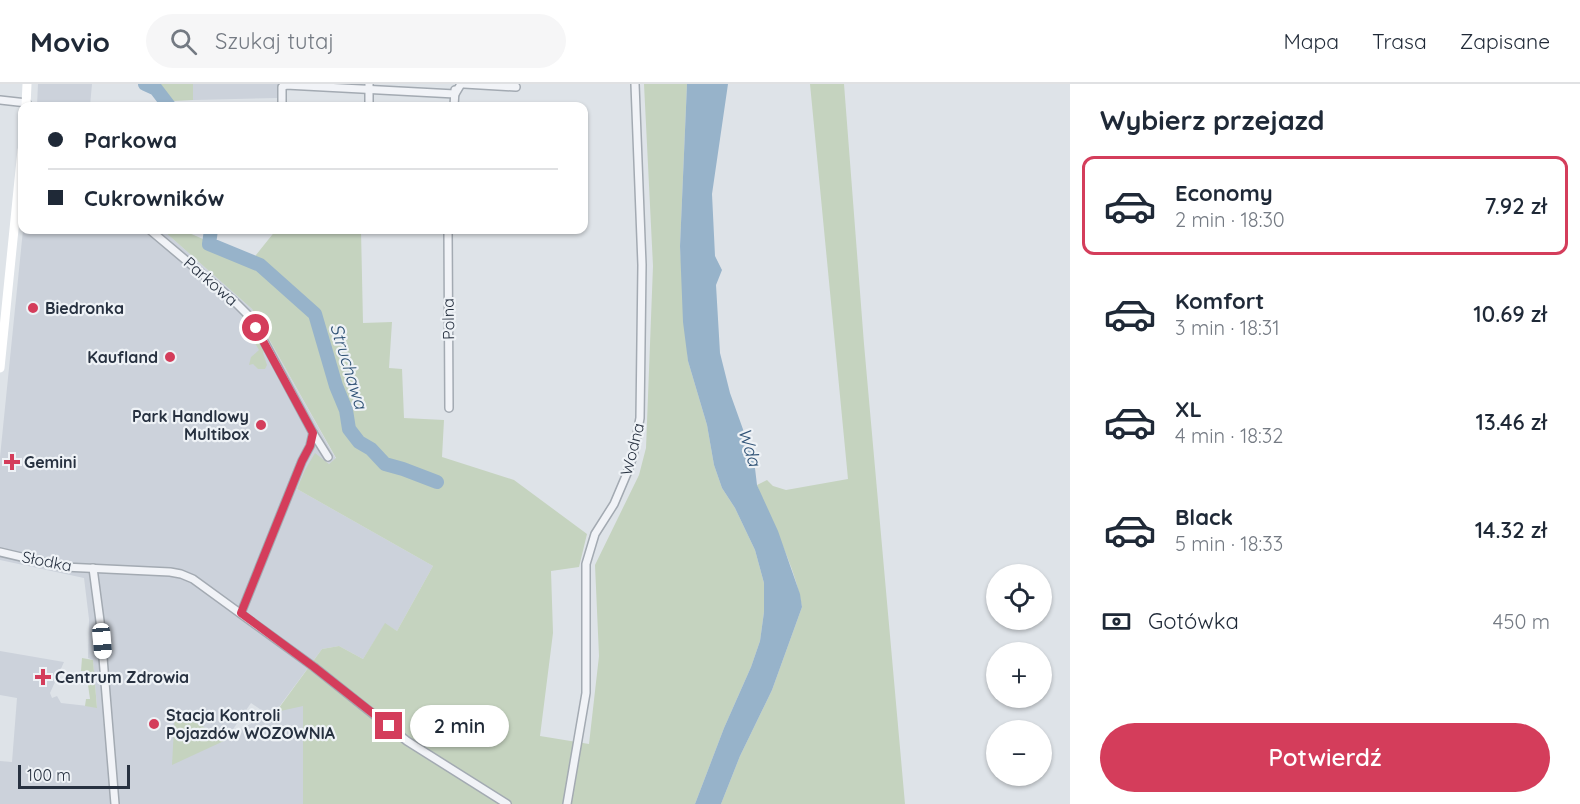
<!DOCTYPE html>
<html lang="pl">
<meta charset="utf-8">
<style>
:root{--surface:#fff;--page:#f6f6f7;--text:#1f2937;--muted:#747a83;--line:#e0e1e3;--accent:#d43d5b}
body{margin:0;font-family:Quicksand,sans-serif;background:var(--page);color:var(--text);height:100vh;display:flex;flex-direction:column;font-size:22px;white-space:nowrap}
*{box-sizing:border-box;margin:0}
p{font-size:20px;color:var(--muted)}
.icon{flex:none;width:33px;height:33px;fill:none;stroke:currentColor;stroke-width:2;stroke-linecap:round;stroke-linejoin:round}
.map{position:relative;flex:1;overflow:hidden}
.side{display:flex;flex-direction:column;background:var(--surface);width:510px}
.side>*{flex:none}
.banner{position:absolute;left:18px;top:18px;width:570px;height:132px;border-radius:12px;box-shadow:0 2px 4px #0004;display:grid;align-content:center;height:132px;padding:0 30px;background:var(--surface)}
.tools{position:absolute;left:986px;top:480px;display:grid;gap:12px}
.tools a{display:grid;place-items:center;width:66px;height:66px;border-radius:50%;background:var(--surface);box-shadow:0 2px 4px #0004;font-size:30px}
.scale{position:absolute;left:18px;bottom:15px;width:112px;box-sizing:border-box;padding-left:6px;border:3px solid #273140;border-top:0;font-size:16px;line-height:21px;white-space:nowrap;color:#273140;-webkit-text-stroke:4px #eef2f6;paint-order:stroke}
.end{position:absolute;width:27px;height:27px;margin:-14px;border:8px solid #d43d5b;background:#fff;box-shadow:0 0 0 3px #fff}
.from{border-radius:50%}
.bubble{position:absolute;height:42px;border-radius:21px;background:var(--surface);box-shadow:0 2px 4px #0004;font-size:20px;font-weight:600;line-height:42px;text-align:center}
.car{position:absolute;width:18px;height:36px;margin:-18px -9px;border-radius:8px;box-shadow:0 0 4px 2px #0007;background:linear-gradient(#fff 24%,#345 0 40%,#fff 0 76%,#345 0 86%,#fff 0)}
.banner b{display:flex;align-items:center;gap:21px;height:57px;font-size:22px}
.banner b+b{border-top:2px solid var(--line)}
.banner i{width:15px;height:15px;background:var(--text)}
ul{padding:0;list-style:none}
li{display:flex;align-items:center;gap:18px;height:99px;margin:0 12px 9px;padding:0 18px;border:3px solid transparent;border-radius:12px}
li div{flex:1}
li b{display:block;font-size:22px}
li em{font-style:normal;font-weight:600}
li.current{border-color:var(--accent)}
li>.icon{width:54px;height:54px;stroke-width:1.5}
h2{padding:0 30px;font-size:27px;line-height:72px}
.pay{display:flex;align-items:center;gap:15px;height:66px;padding:0 30px;font-size:22px}
.pay p{margin-inline-start:auto}
.cta{display:flex;gap:12px;margin-top:auto;padding:12px 30px}
.cta a{flex:1;height:69px;border-radius:36px;background:var(--accent);color:#fff;font-size:24px;font-weight:600;line-height:69px;text-align:center}
header{display:flex;align-items:center;gap:36px;box-sizing:border-box;height:84px;padding:0 30px;background:var(--surface);border-bottom:2px solid var(--line)}
header strong{font-size:28px}
nav{display:flex;gap:33px;margin-inline-start:auto;font-size:21px}
.search{width:420px;height:54px;background:var(--page);display:flex;align-items:center;gap:15px;box-sizing:border-box;padding:0 21px;border-radius:33px;color:var(--muted);font-size:22px}
main{display:flex;flex:1;min-height:0}
.map>svg:first-child{display:block}
.built{fill:#ccd2db;fill-rule:evenodd}
.green{fill:#c5d3bf}
.water{fill:#97b3ca}
.lines{fill:none;stroke-linecap:round;stroke-linejoin:round}
.river{stroke:#97b3ca;stroke-width:14}
.street-casing{stroke:#a3aab2;stroke-width:10}
.street{stroke:#f1f3f7;stroke-width:7}
.secondary{stroke:#fff;stroke-width:9}
.route{stroke:#d43d5b;stroke-width:8}
.poi-dot{fill:#d43d5b;stroke:#eef2f6;stroke-width:2}
.labels{text-anchor:middle;dominant-baseline:central;stroke-width:4.5;stroke-linejoin:round;paint-order:stroke}
.street-label{font-size:16px;fill:#273140;stroke:#eef2f6}
.poi-label{font-size:16px;font-weight:bold;fill:#273140;stroke:#eef2f6;text-anchor:start}
.water-label{font-size:18px;font-style:italic;fill:#2f5276;stroke:#eef2f6}
</style>
<header>
<strong>Movio</strong>
<div class="search"><svg class="icon" aria-label="search" viewBox="0 0 24 24"><circle cx="10" cy="10" r="6"/><path d="M15 15l6 6"/></svg>Szukaj tutaj</div>
<nav><a>Mapa</a><a>Trasa</a><a>Zapisane</a></nav>
</header>
<main>
<div class="map">
<svg width="1070" height="720" viewBox="0 0 1070 720">
<rect width="100%" height="100%" fill="#dee3e8"/>
<g class="built">
<polygon points="38,0 92,0 90,22 37,22"/>
<polygon points="193,0 278,0 278,14 193,16"/>
<path d="M23 146H143L149 150 165 148 252 225 336 375 329 380 315 370 297 405 433 482 397 547 385 540 363 575 339 562 322 565 276 627 303 621V720H0V677L12 678 17 614 0 611V567L64 578 50 609 52 614 57 612 61 619 97 623 93 576 88 574 89 535 84 494 0 476V373ZM251 619 267 630 227 654Z"/>
</g>
<g class="green">
<polygon points="152,0 193,0 193,16 173,17 157,2"/>
<polygon points="644,0 687,0 680,162 688,277 707,341 714,381 722,404 735,424 755,466 764,499 764,528 760,557 751,583 724,644 695,720 303,720 303,622 276,628 322,565 339,562 363,575 385,539 397,547 433,482 297,405 305,386 315,369 329,380 336,374 252,225 165,148 182,146 252,176 276,146 361,146 363,239 392,238 389,284 402,285 404,334 444,336 442,373 514,396 587,450 579,483 551,487 553,549 540,652 589,660 599,572 595,481 639,391 646,364 653,182"/>
<path d="M810 0H844L864 260 905 720H721L740 672 772 606 802 523C795 480 772 442 757 401L767 396 773 402 786 406 848 395Z"/>
<polygon points="242,230 252,242 264,267 263,269 267,281 265,285 258,285 253,280 249,281 251,273 259,266 248,247 243,245"/>
<polygon points="82,574 93,576 97,624 85,622 86,615 90,615 86,587 81,587"/>
<polygon points="175,626 226,656 172,681"/>
</g>
<polygon class="water" points="687,0 728,0 712,110 715,172 722,186 716,201 720,269 730,309 754,376 757,401 778,447 800,510 802,523 772,606 740,672 721,720 695,720 724,644 751,583 760,557 764,528 764,499 755,466 735,424 722,404 714,381 707,341 688,277 683,238 680,162"/>
<g class="lines">
<g class="river">
<polyline points="145,0 156,5 169,22"/>
<polyline points="211,146 209,160 260,181 315,230 336,302 346,326 349,345 359,358 371,365 385,380 403,385 437,398"/>
</g>
<defs>
<g id="street">
<polyline points="464,0 516,3"/>
<polyline points="0,16 27,19"/>
<polyline points="282,22 282,3 286,1 455,10 461,0"/>
<polyline points="369,22 369,0"/>
<polyline points="454,22 455,6"/>
<polyline points="150,146 233,216 252,235 313,349 310,362 302,377 241,529"/>
<polyline points="448,146 449,324"/>
<polyline points="313,349 328,373"/>
<polyline points="0,468 64,483 170,488 181,490 193,495 314,583 407,657 507,720"/>
<polyline points="93,484 100,537 115,720"/>
<polyline points="567,720 586,609 586,480 595,450 614,420 628,387 633,372 640,334 642,181 635,0"/>
</g>
</defs>
<use href="#street" class="street-casing"/>
<use href="#street" class="street"/>
<g class="secondary">
<polyline points="26,22 27,0"/>
<polyline points="0,284 22,66"/>
</g>
</g>
<g class="lines">
<polyline class="route" points="256,244 313,349 310,362 302,377 241,529 314,583 389,642"/>
</g>
<g class="poi-dot">
<circle cx="33" cy="224" r="6"/>
<circle cx="170" cy="273" r="6"/>
<circle cx="261" cy="341" r="6"/>
<path d="M9 369h6v6h6v6h-6v6h-6v-6h-6v-6h6z"/>
<path d="M40 584h6v6h6v6h-6v6h-6v-6h-6v-6h6z"/>
<circle cx="154" cy="640" r="6"/>
</g>
<g class="labels">
<g class="street-label">
<text transform="translate(211 197) rotate(41)">Parkowa</text>
<text transform="translate(448 235) rotate(-91)">Polna</text>
<text transform="translate(632 365) rotate(-76)">Wodna</text>
<text transform="translate(47 477) rotate(11)">Słodka</text>
</g>
<g class="poi-label">
<text x="45" y="224">Biedronka</text>
<text x="158" y="273" text-anchor="end">Kaufland</text>
<text x="249" y="332" text-anchor="end">Park Handlowy<tspan x="249" dy="18">Multibox</tspan></text>
<text x="24" y="378">Gemini</text>
<text x="55" y="593">Centrum Zdrowia</text>
<text x="166" y="631">Stacja Kontroli<tspan x="166" dy="18">Pojazdów WOZOWNIA</tspan></text>
</g>
<g class="water-label">
<text transform="translate(349 282) rotate(73)">Struchawa</text>
<text transform="translate(750 363) rotate(73)">Wda</text>
</g>
</g>
</svg>
<div class="tools">
<a><svg class="icon" aria-label="locate" viewBox="0 0 24 24"><circle cx="12" cy="12" r="6"/><path d="M12 2v4M12 18v4M2 12h4M18 12h4"/></svg></a>
<a>+</a>
<a>−</a>
</div>
<div class="scale">100 m</div>
<i class="end from" style="left:256px;top:244px"></i>
<i class="end" style="left:389px;top:642px"></i>
<div class="bubble" style="left:410px;top:621px;width:99px">2 min</div>
<i class="car" style="left:102px;top:557px;rotate:175deg"></i>
<div class="banner">
<b><i class="from"></i>Parkowa</b>
<b><i></i>Cukrowników</b>
</div>
</div>
<section class="side">
<h2>Wybierz przejazd</h2>
<ul>
<li class="current"><svg class="icon" aria-label="car" viewBox="0 0 24 24"><path d="M5 17H2v-5l4-1 3-4h7l3 4 3 1v5h-3M9 17h6M6 11h13"/><circle cx="7" cy="17" r="2"/><circle cx="17" cy="17" r="2"/></svg><div><b>Economy</b><p>2 min · 18:30</p></div><em>7.92 zł</em></li>
<li><svg class="icon" aria-label="car" viewBox="0 0 24 24"><path d="M5 17H2v-5l4-1 3-4h7l3 4 3 1v5h-3M9 17h6M6 11h13"/><circle cx="7" cy="17" r="2"/><circle cx="17" cy="17" r="2"/></svg><div><b>Komfort</b><p>3 min · 18:31</p></div><em>10.69 zł</em></li>
<li><svg class="icon" aria-label="car" viewBox="0 0 24 24"><path d="M5 17H2v-5l4-1 3-4h7l3 4 3 1v5h-3M9 17h6M6 11h13"/><circle cx="7" cy="17" r="2"/><circle cx="17" cy="17" r="2"/></svg><div><b>XL</b><p>4 min · 18:32</p></div><em>13.46 zł</em></li>
<li><svg class="icon" aria-label="car" viewBox="0 0 24 24"><path d="M5 17H2v-5l4-1 3-4h7l3 4 3 1v5h-3M9 17h6M6 11h13"/><circle cx="7" cy="17" r="2"/><circle cx="17" cy="17" r="2"/></svg><div><b>Black</b><p>5 min · 18:33</p></div><em>14.32 zł</em></li>
</ul>
<div class="pay"><svg class="icon" aria-label="cash" viewBox="0 0 24 24"><path d="M3 7h18v10H3z"/><circle cx="12" cy="12" r="2"/></svg>Gotówka<p>450 m</p></div>
<div class="cta"><a>Potwierdź</a></div>
</section>
</main>
